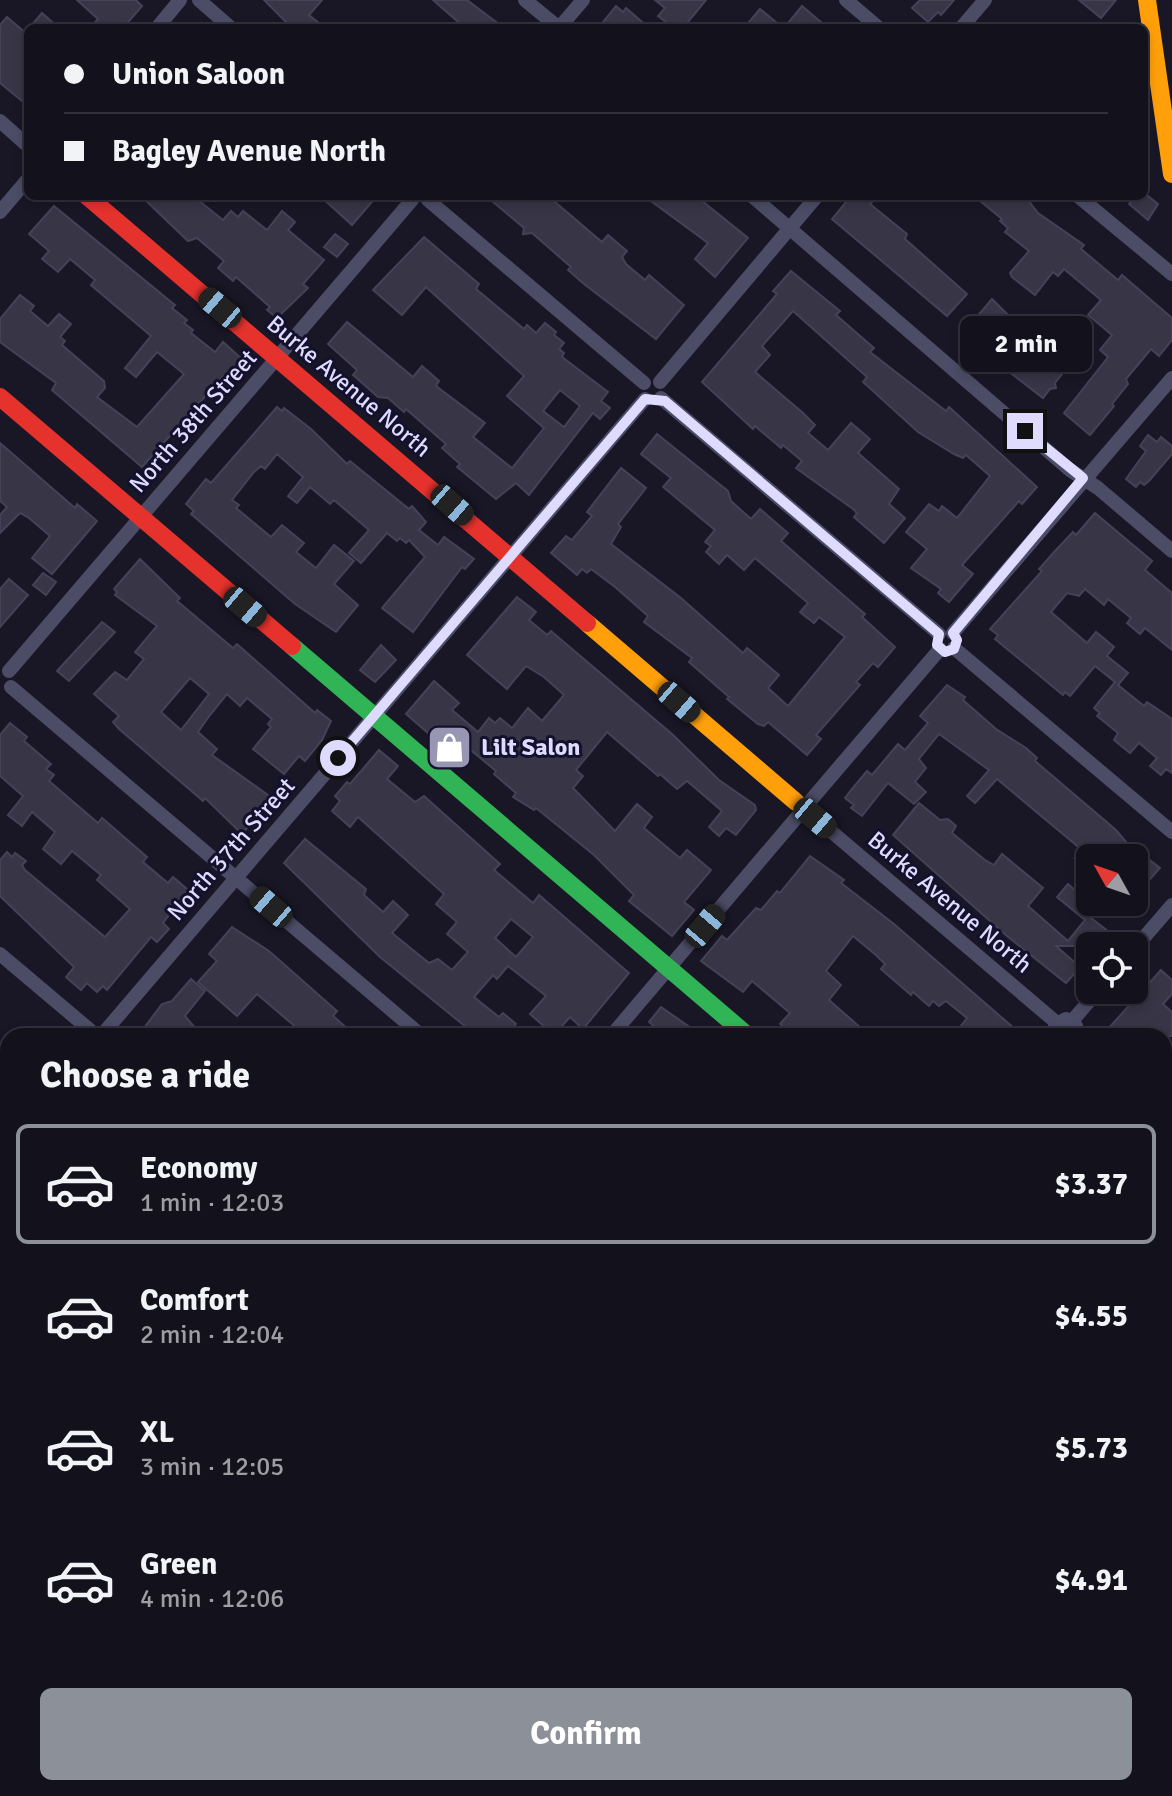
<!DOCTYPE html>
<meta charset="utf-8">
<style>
:root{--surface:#13111c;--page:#201f29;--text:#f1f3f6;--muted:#9d9da3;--line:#32313b;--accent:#8c9099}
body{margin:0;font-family:Signika,sans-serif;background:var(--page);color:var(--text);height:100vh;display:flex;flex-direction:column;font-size:30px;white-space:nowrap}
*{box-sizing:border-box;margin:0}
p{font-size:26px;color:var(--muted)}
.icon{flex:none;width:44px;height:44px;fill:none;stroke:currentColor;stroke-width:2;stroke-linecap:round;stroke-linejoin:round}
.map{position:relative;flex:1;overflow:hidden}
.details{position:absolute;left:0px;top:1028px;width:1172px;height:768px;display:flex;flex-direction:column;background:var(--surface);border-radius:24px 24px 0 0;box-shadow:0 4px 12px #0003,0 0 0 2px var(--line)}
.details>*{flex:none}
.top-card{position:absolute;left:24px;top:24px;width:1124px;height:176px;border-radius:12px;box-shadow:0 4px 12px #0003,0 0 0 2px var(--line);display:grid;align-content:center;height:176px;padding:0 40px;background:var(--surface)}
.needle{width:52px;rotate:310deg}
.buttons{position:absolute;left:1076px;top:844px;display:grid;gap:16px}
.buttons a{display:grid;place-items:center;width:72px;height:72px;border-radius:12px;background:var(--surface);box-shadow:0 4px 12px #0003,0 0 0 2px var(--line);font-size:40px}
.end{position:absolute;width:36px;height:36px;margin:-18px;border:10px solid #dedbff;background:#111;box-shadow:0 0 0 4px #111}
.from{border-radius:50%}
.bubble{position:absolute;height:56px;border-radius:12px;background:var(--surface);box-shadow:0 4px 12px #0003,0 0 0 2px var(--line);font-size:26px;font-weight:700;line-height:56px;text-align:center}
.car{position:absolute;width:24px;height:48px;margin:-24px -12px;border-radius:10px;box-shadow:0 0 6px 2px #0007;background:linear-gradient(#222 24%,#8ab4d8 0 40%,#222 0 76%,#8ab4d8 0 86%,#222 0)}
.top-card b{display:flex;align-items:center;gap:28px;height:76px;font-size:30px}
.top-card b+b{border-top:2px solid var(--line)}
.top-card i{width:20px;height:20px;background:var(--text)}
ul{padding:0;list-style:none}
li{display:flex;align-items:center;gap:24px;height:120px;margin:0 16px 12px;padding:0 24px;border:4px solid transparent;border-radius:12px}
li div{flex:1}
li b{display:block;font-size:30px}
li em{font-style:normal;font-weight:700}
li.active{border-color:var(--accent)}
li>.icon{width:72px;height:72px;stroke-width:1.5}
h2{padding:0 40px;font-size:36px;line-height:96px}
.button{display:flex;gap:16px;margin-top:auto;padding:16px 40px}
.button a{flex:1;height:92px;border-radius:12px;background:var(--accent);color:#fff;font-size:32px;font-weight:700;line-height:92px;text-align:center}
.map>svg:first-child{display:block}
.building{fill:#383547;stroke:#454258;stroke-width:2;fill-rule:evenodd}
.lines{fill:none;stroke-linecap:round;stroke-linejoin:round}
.street{stroke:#4c4c67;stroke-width:14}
.fast{stroke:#30b455;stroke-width:18}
.slow{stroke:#ff9f0a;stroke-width:18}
.jam{stroke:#e5322d;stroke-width:18}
.route{stroke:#dedbff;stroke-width:10}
.labels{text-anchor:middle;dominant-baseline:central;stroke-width:6;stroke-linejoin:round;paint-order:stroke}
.street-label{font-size:24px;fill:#dedbff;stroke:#14112c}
.poi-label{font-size:24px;font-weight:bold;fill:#dedbff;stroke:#14112c;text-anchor:start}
</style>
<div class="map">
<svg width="1172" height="1796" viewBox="0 0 1172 1796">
<rect width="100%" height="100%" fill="#191726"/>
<g class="building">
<polygon points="77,0 136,0 142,6 123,28 90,28 98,19"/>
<polygon points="264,0 322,0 309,15 325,28 292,28"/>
<polygon points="433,0 467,0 504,28 465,28"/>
<polygon points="655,0 706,0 683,28 674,28 658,16 665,8"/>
<polygon points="920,0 954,0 941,15 938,12 928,22 912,8"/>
<polygon points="1079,0 1116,0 1101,18"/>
<polygon points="616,6 623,12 626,8 649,28 610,28 603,22"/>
<polygon points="802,6 828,28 784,28"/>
<polygon points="760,9 783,28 744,28"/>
<polygon points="42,13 59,28 29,28"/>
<polygon points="7,17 28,35 28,106 0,83 0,25"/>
<polygon points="141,196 193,196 223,220 231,211 238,217 243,211 267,230 282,211 295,222 288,230 324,260 303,284 308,288 277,318 267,310 270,307 236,277 233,281 218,268 224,261 197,238 188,241"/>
<polygon points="320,196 377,196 352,225"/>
<polygon points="486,196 548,196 602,242 608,235 627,251 622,257 626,264 645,280 649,275 684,305 656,339 584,284 568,270 571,267 532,233 523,234 524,228"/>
<polygon points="644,196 696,196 748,238 715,277 695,259 708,243"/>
<polygon points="851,196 866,196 873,201 870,204 907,234 905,239 967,294 947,316 832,219"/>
<polygon points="974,196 1025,196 1038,213 1084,245 1081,249 1118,280 1122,275 1172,318 1172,340 1159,356 1151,349 1126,379 1128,384 1112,404 1114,406 1090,435 1064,413 1108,357 1100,350 1112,335 1088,315 1101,300 1064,269 1058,276 1053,272 1035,295 1012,277 1010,273 1029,251 1005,232 1008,228 1000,221 1002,219"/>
<polygon points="1136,196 1148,196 1158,204 1148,220 1129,204"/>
<polygon points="54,206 175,305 172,308 187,320 184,323 193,330 191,333 215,352 223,342 242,359 228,376 225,374 142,467 52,390 56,383 0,342 0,319 20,295 34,306 30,311 48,326 59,314 71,324 60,337 65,341 62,345 104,381 105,388 97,397 137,427 184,374 157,352 136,377 125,368 151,336 91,285 95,280 70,259 58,272 42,259 49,251 29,234"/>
<polygon points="335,234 348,244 337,257 324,247"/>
<path d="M424 237 479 284 476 289 524 329 527 325 536 333 545 323 556 332 554 335 564 343 559 349 564 353 562 357 608 392 601 401 610 408 600 419 593 413 529 495 516 483 496 499 457 467 460 464 442 448 446 444 406 409 404 412 388 398 378 397 353 375 357 370 328 344 347 322 413 377 422 366 439 381 436 386 485 423 473 437 512 468 544 428 507 396 524 376 426 287 402 315 373 290ZM560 390 580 406 564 427 543 411Z"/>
<polygon points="791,271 840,311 836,315 874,348 870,352 946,411 949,407 1037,487 1022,504 1019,501 962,565 973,574 949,602 938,593 941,589 911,568 927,549 906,532 929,504 939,511 942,506 957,518 990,476 966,455 963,458 954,454 918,432 863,382 867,377 793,311 762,346 770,355 755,372 803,413 815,425 808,433 828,450 851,423 870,439 858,453 899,489 889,504 905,518 884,543 854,517 857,513 853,509 796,468 802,461 783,445 781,448 755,426 753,429 702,382 777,294 773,291"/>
<polygon points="992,299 1019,326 1012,335 1028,349 1026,352 1044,368 1051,363 1063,373 1055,383 1056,388 1050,389 1043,398 968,340 971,336 965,331"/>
<polygon points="277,407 282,411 284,408 311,429 347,464 350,461 409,509 412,506 426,522 419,530 438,545 444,537 474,559 465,569 462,567 413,632 382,608 425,557 409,540 406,543 400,538 397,541 387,533 361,563 349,553 369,530 334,500 330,504 310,487 297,503 288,496 303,477 277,454 265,469 261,466 254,472 232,500 239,505 236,508 271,537 282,525 304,543 296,552 316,568 334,545 354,561 334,584 358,605 336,632 295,604 191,514 194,511 186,504 206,479 211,483"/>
<polygon points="657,434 728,491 731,501 751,519 760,509 788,533 781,541 865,614 862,617 895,647 878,667 873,663 856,682 860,685 816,735 821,739 807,755 768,722 764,726 758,724 727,699 729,697 689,662 692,658 644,622 648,616 615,587 591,569 587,573 582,569 577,575 551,553 566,536 572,540 592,516 587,512 621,468 646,488 618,524 621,527 611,544 681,598 743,653 747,648 779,675 768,688 788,706 845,637 819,617 814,623 800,612 808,603 755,558 744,570 727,555 719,564 706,552 711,546 705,542 715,530 663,487 671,478 641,454"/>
<polygon points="1148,435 1157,442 1161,437 1172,446 1172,454 1149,481 1144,485 1140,482 1136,487 1126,479 1146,451 1140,446"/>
<polygon points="0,443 75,508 77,504 97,521 52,574 32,558 50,536 29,518 20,513 0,533 0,515 7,507 0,501"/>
<polygon points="1095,513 1152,561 1145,570 1172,593 1172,650 1145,628 1140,634 1127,623 1131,618 1108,599 1104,605 1085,589 1079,596 1067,593 1051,612 1087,643 1096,632 1114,647 1107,656 1128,673 1118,685 1144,706 1147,702 1172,719 1172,773 1166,769 1161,775 1150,766 1157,758 1139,743 1130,753 1114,740 1118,733 1097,716 1100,713 1094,708 1115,682 1095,666 1070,696 1065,692 1063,695 995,639 998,635 990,629 1042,571 1039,569 1055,551 1073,532 1076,535"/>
<path d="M140 559 180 598 177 601 214 632 233 648 237 644 315 713 317 710 331 721 322 740 305 761 299 756 284 774 253 749 271 727 268 724 272 719 247 698 240 706 227 694 210 715 198 732 217 749 212 755 272 798 242 834 205 798 203 801 119 729 113 722 119 716 94 694 115 672 127 680 144 659 135 652 157 626 115 595 117 592 114 589ZM190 678 209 694 181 730 161 712Z"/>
<polygon points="43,573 56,582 46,595 33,585"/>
<polygon points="9,579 28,595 0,627 0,589"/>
<polygon points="517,597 536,612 529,620 547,635 551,631 672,734 719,780 755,805 756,810 736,835 726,828 719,836 709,827 722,811 687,781 677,789 660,774 658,776 607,732 576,770 583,776 573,788 615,831 637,804 652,817 644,828 680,858 687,850 711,870 684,902 694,910 672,936 629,901 634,895 594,855 536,808 534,810 513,797 516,793 494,774 496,771 461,742 451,753 406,714 434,681 459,703 452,710 478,732 489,718 495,723 500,718 512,728 528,708 542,721 564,695 544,677 526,666 507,689 467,655"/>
<polygon points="102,622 115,632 69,681 57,671"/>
<polygon points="381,645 396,660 375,682 360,670"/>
<polygon points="947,685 965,697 963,700 996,729 1026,748 1037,758 1035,761 1116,830 1127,843 1115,858 1075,858 1082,850 997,779 975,803 967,796 989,770 939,734 919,759 926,768 915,782 926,792 914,804 888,783 862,816 851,808 854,805 845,798 851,790 867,771 872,775 898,744 905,750 928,723 920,716"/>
<polygon points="10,723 27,737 24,741 51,764 46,769 54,775 49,781 98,823 102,818 147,857 143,862 168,883 173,877 188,890 163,923 169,929 157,942 151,937 107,990 103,986 97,992 87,983 81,990 66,977 74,967 0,896 0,860 7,852 12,857 15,853 26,861 22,865 25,870 105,937 130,909 97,880 101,875 72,851 61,864 43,849 55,832 32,812 22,826 8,815 23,796 0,776 0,735"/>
<path d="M379 750 398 766 387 779 415 802 424 796 500 864 494 870 533 903 539 895 629 973 583 1029 570 1017 554 1035 530 1014 546 996 508 966 497 979 493 975 474 997 499 1017 503 1013 516 1024 507 1036H477L380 957 284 863 305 839 366 889 364 895 383 912 393 901 408 915 392 933 429 963 438 959 452 970 468 952 447 934 457 922 436 904 444 894 358 817 350 827 332 811 340 801 335 796 347 782 350 784ZM511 919 533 937 516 957 495 938Z"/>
<polygon points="919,803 940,820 948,819 956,826 952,833 985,860 994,865 1002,854 1043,888 1028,906 1068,941 1085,920 1057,897 1068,884 1077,892 1090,875 1090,917 1109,932 1098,946 1056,946 1080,967 1066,983 1007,936 893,835"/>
<polygon points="1134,848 1160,868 1134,897"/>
<polygon points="810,856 844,880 841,883 894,924 1023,1036 953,1036 967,1018 946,1001 939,1006 933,1001 929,1006 913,992 911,995 881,969 885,964 877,956 853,936 826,971 841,985 829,1000 870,1036 812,1036 805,1030 795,1036 780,1024 790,1013 752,981 743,992 701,961 722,936 727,940 756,908 761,910 777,891 780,893"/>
<polygon points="232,927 269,951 337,1011 333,1016 356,1036 292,1036 298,1029 257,994 237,1016 198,982 217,961 209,954"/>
<polygon points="1161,970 1172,980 1172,994 1163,1004 1172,1012 1172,1036 1116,1036 1108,1029"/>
<polygon points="191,979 205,991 185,1016 202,1036 138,1036 162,1004 172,1001"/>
<polygon points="661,1007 691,1028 685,1036 665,1036 649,1022"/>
</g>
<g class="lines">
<g class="street">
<polyline points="199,0 231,28"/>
<polyline points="525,0 559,28"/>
<polyline points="846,0 879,28"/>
<polyline points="157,28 180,0"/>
<polyline points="559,28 583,0"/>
<polyline points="961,28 985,0"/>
<polyline points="0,121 28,146"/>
<polyline points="752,196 1070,470 1098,488 1172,551"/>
<polyline points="1078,196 1172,274"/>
<polyline points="428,200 644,383"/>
<polyline points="0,212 28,179"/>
<polyline points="660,382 817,196"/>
<polyline points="661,398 939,634"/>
<polyline points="953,633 1172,378"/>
<polyline points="954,648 1172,832"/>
<polyline points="9,671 412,200"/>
<polyline points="11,687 422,1036"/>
<polyline points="811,800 940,649"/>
<polyline points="813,816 1057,1023"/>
<polyline points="1134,949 1172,905"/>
<polyline points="0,954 97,1036"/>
<polyline points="1071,1022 1099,990"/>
<polyline points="101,1036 645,399"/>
<polyline points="611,1036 797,817"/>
<polyline points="1054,1036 1055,1025 1066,1019 1076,1026 1076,1036"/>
<polyline points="0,1101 8,1108"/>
<polyline points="1164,1114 1172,1121"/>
<polyline points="0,1310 8,1317"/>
<polyline points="1164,1392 1172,1399"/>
<polyline points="0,1575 8,1582"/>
<polyline points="1164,1666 1172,1673"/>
<polyline points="0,1755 8,1746"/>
<polyline points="248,1788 257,1796"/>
<polyline points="978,1788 987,1796"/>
</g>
<polyline class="fast" points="292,646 748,1036"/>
<g class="slow">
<polyline points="1147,0 1172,174"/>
<polyline points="587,623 796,802"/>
</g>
<g class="jam">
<polyline points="87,196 587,623"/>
<polyline points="0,397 292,646"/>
<polyline points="1164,1382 1172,1373"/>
<polyline points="411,1796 418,1788"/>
<polyline points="811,1796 818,1788"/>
</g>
</g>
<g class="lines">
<polyline class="route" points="338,758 645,399 665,401 939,634 937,645 945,652 954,649 957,640 953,633 1083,478 1025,431"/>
</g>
<defs>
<symbol id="shop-square" viewBox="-11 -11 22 22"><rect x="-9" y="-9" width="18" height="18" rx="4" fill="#9996b3" stroke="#14112c"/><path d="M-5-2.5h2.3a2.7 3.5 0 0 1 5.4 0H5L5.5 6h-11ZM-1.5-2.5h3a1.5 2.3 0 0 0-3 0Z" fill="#fff"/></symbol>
</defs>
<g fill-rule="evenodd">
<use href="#shop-square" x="424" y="722" width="51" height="51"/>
</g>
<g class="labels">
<g class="street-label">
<text transform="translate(349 386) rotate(40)">Burke Avenue North</text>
<text transform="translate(193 421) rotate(-49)">North 38th Street</text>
<text transform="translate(231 849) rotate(-49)">North 37th Street</text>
<text transform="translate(950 902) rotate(40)">Burke Avenue North</text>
</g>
<g class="poi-label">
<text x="481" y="747">Lilt Salon</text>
</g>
</g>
</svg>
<div class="buttons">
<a><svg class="needle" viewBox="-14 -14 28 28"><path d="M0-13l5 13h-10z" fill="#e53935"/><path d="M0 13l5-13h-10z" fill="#9d9da3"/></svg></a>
<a><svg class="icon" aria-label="locate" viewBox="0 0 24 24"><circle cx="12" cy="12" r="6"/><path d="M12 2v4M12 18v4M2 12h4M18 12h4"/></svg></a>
</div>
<i class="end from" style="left:338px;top:758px"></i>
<i class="end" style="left:1025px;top:431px"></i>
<div class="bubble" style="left:960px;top:316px;width:132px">2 min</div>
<i class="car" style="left:220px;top:308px;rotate:310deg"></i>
<i class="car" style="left:452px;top:505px;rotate:131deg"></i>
<i class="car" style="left:245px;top:607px;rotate:130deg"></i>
<i class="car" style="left:679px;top:702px;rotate:131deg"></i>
<i class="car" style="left:815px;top:818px;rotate:130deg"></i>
<i class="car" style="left:271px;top:907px;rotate:311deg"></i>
<i class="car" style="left:705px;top:926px;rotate:40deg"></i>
<div class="top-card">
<b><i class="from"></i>Union Saloon</b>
<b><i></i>Bagley Avenue North</b>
</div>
<section class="details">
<h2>Choose a ride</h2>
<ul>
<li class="active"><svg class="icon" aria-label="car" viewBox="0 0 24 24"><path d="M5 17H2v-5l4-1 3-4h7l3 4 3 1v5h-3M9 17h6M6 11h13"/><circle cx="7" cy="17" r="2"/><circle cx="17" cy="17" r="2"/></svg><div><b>Economy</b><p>1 min · 12:03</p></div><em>$3.37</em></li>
<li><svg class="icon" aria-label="car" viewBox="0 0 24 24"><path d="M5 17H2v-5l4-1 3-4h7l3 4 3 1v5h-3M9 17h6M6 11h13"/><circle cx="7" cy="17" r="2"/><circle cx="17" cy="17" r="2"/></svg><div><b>Comfort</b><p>2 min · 12:04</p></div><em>$4.55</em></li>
<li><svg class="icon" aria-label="car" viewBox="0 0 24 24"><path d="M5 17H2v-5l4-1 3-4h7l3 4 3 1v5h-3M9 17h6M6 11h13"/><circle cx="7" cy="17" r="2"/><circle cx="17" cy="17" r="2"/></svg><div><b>XL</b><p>3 min · 12:05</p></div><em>$5.73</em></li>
<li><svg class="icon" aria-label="car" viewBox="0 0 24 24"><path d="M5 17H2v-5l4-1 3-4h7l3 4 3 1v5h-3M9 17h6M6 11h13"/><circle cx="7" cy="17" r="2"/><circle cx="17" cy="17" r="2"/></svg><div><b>Green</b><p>4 min · 12:06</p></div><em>$4.91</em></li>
</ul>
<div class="button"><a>Confirm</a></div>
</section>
</div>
